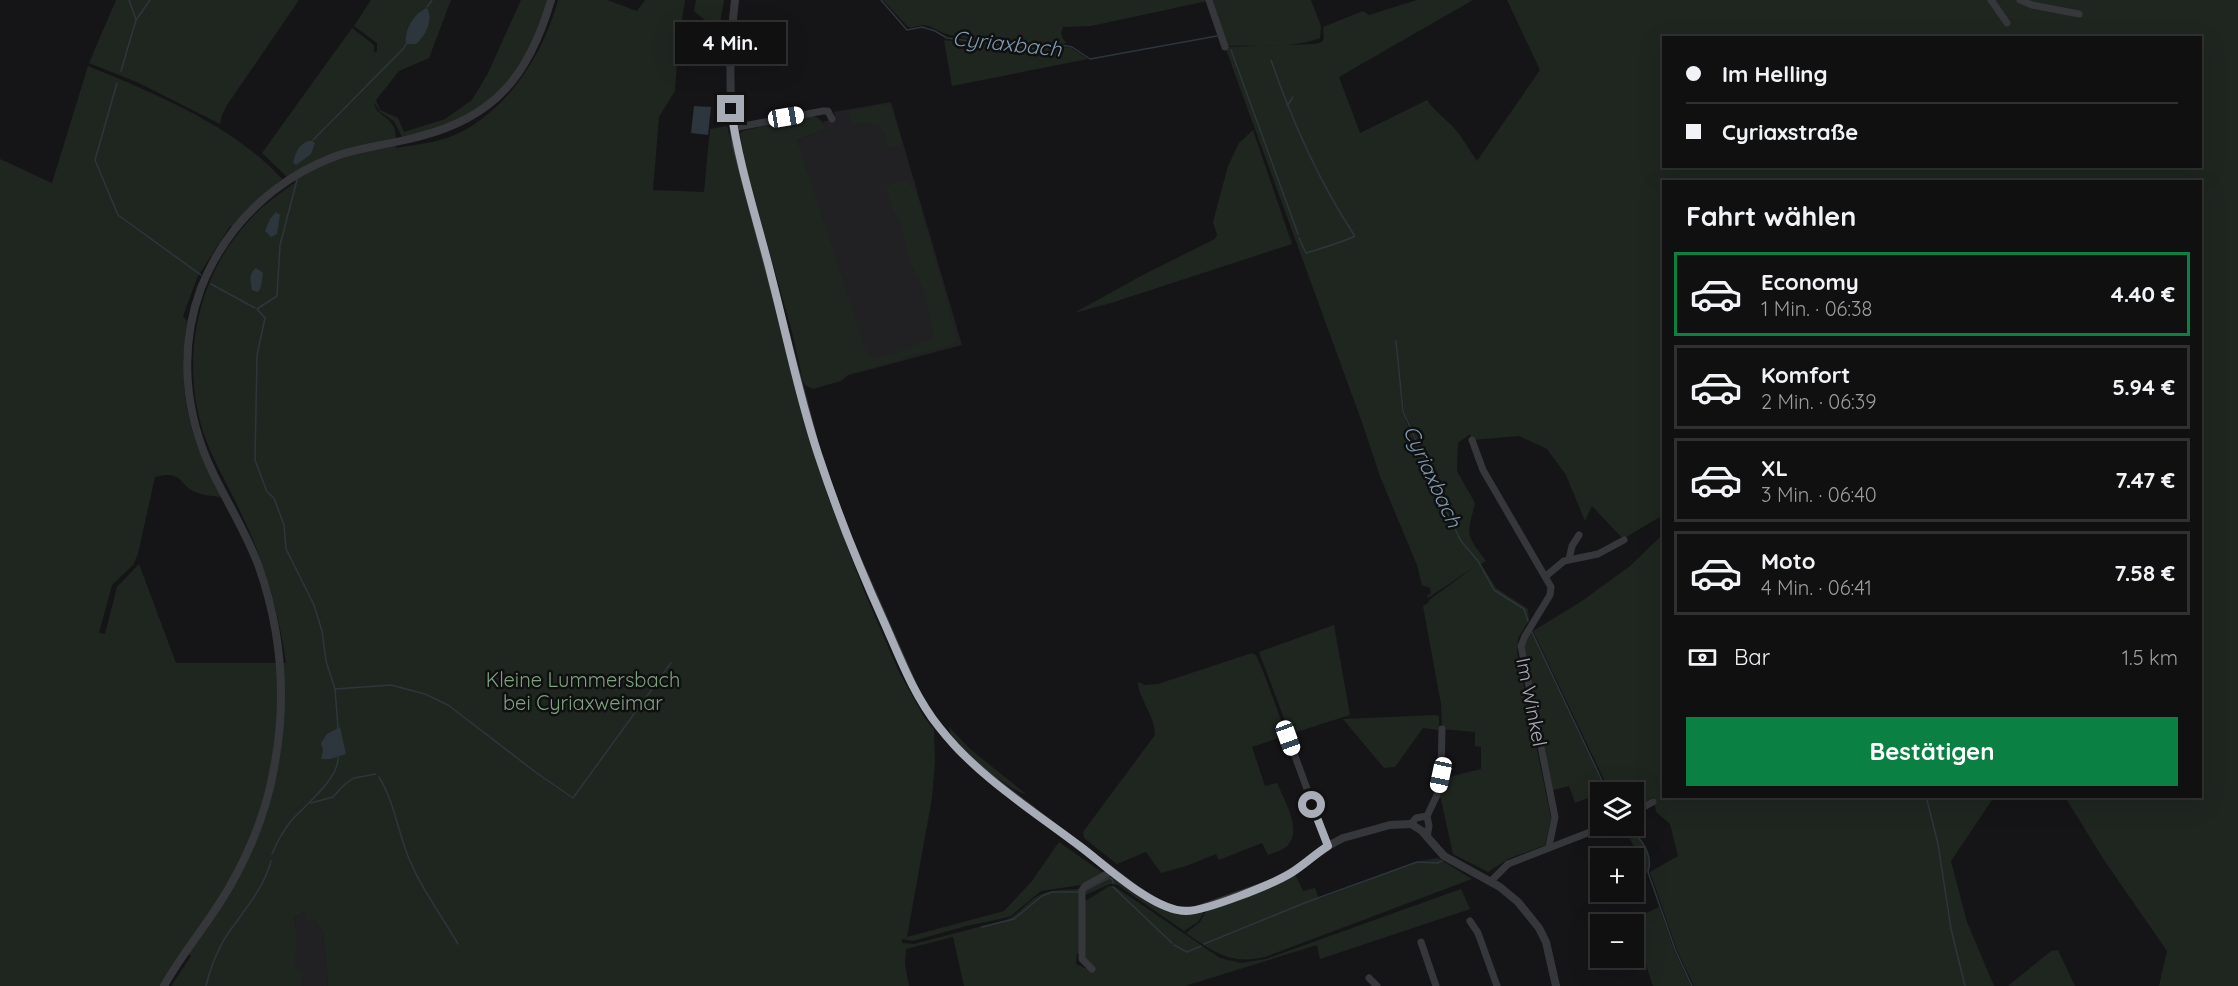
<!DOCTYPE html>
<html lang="de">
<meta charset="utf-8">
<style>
:root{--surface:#101011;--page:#19191a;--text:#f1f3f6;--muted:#9c9d9f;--line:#303031;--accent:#0b8043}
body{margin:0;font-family:Quicksand,sans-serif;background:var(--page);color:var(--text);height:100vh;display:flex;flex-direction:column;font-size:22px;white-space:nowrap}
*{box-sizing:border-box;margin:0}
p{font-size:20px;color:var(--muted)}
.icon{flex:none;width:33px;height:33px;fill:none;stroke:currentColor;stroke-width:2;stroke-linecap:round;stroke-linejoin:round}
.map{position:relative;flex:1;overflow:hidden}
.side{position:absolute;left:1662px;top:180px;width:540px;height:618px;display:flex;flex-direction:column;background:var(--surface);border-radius:0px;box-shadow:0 6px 24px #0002,0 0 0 2px var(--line)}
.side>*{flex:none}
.top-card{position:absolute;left:1662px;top:36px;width:540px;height:132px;border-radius:0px;box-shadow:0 6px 24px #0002,0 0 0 2px var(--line);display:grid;align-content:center;height:132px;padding:0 24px;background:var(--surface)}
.buttons{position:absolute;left:1590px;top:782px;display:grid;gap:12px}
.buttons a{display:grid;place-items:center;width:54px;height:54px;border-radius:0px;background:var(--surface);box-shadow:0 6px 24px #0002,0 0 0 2px var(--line);font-size:30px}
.end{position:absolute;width:27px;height:27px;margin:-14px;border:8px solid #a7acb7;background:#111;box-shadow:0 0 0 3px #111}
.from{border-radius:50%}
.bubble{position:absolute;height:42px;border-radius:0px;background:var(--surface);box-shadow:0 6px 24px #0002,0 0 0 2px var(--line);font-size:20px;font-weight:700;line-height:42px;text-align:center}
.car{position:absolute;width:18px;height:36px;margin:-18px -9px;border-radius:8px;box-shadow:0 0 4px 2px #0007;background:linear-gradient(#fff 24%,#345 0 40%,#fff 0 76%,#345 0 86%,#fff 0)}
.top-card b{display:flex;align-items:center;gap:21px;height:57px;font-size:22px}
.top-card b+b{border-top:2px solid var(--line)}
.top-card i{width:15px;height:15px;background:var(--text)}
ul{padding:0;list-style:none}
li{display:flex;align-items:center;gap:18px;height:84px;margin:0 12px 9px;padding:0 12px;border:3px solid var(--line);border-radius:0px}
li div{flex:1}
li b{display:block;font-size:22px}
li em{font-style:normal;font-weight:700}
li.active{border-color:var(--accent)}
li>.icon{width:54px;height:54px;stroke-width:1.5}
h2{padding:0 24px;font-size:27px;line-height:72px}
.pay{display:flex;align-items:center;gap:15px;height:66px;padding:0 24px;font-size:22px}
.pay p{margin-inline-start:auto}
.primary-button{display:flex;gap:12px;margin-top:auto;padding:12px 24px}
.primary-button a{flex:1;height:69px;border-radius:0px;background:var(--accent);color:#fff;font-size:24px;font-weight:700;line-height:69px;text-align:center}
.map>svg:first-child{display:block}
.built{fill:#212123}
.green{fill:#1f2620;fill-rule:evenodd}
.water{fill:#2d363c}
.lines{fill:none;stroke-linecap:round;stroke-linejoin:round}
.stream{stroke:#2d363c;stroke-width:1.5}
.minor{stroke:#36373b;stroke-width:7}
.tertiary{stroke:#36373b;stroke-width:8}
.route{stroke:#a7acb7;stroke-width:8}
.labels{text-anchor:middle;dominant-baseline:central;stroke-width:5;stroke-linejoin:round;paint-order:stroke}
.park-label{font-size:20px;fill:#7ea180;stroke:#101011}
.street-label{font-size:20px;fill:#a7acb7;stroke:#101011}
.water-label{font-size:21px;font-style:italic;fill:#7e9ab1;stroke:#101011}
</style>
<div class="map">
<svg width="2238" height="986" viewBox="0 0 2238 986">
<rect width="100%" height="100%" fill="#151517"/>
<g class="built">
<polygon points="891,102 962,345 857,373 797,140 825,129 823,122 835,118 834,112"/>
<polygon points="304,912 315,921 323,932 328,986 293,986 297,935 294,918"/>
</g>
<g class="green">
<polygon points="116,0 299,0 227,105 222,115 220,124 139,83 89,63"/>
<path d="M371 0H451L429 58 399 71 376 100 380 110 398 118 404 132 445 119 472 100 488 73 521 0H547C532 53 502 106 446 125 432 130 416 133 402 137L394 121 380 112 374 102C376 115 385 114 392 124 397 130 396 141 396 148 419 144 443 142 463 131 512 104 544 52 558 0H607L637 11 645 0H685L678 47 675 91 659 117 653 190 704 192 710 129 727 126 805 422 827 494 864 591 899 672 924 717 934 729 935 762 932 798 907 937 1004 911 1032 881 1059 842 1103 873 1081 885 1041 891 1011 916 1000 919 966 926 913 941 902 939V943L914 944 1002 921C1016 917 1022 908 1033 899 1047 889 1064 890 1080 889V953L1077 954 1076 964 1094 972 1084 960V902L1109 886H1114L1220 958 1241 963 1266 959 1461 889 1470 909 1320 959 1317 945 1185 986H964L953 937 906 949 905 964 909 986H328L323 932 315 921H308L304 912 294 918 297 935 295 969 303 972 301 986H171L191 956 182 951 161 986H0V159L52 183 88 66C152 92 236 127 282 179L233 226H230L197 278 183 316 187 321C182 360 181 400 195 438 202 458 213 478 222 497 215 496 205 496 198 493 177 486 185 469 155 477L138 554 133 565 112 585 99 633 105 634 117 587 139 564 176 663H286C279 612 264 561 242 515 229 487 213 461 203 432 181 360 196 279 247 223 260 207 279 194 296 182L286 176 262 153 352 28 374 45V53L377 51V43L354 26Z"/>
<polygon points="696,0 724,0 715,51 711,52 709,50 711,28 705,20 694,11"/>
<path d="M883 0H1212L1091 26 1063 27 1061 33 1063 39 1067 43C1042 47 1014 46 987 42 975 40 962 38 950 35 933 31 930 20 911 28L907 26Z"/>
<path d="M1213 0H1311L1321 26 1320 38C1291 49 1257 45 1227 46Z"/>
<path d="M1417 0H1473L1339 77 1360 133 1427 100C1434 110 1439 113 1447 121 1459 131 1468 148 1477 161L1540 70 1507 0H2238V986H2159L2167 951 2104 860 2065 797 2200 796V182H1664L1663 515 1623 539 1592 506 1585 521 1566 475 1547 449 1519 436 1472 440 1470 434 1458 443 1457 471 1475 503C1467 537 1465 533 1486 561L1481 564 1496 588 1528 609 1529 620 1518 638 1517 653 1551 818 1545 845 1508 859 1488 872 1453 854 1440 795 1444 778 1481 769V747L1475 746V732L1442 729 1441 704 1423 606 1429 602V600L1477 565 1428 598 1427 595 1431 594 1430 588 1422 585 1417 565 1381 479 1363 425 1225 47 1315 44 1322 42 1324 38 1323 27 1363 11 1369 15ZM1664 38H2200V166H1664ZM1399 367 1404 411 1458 536 1446 514 1407 424 1403 411Z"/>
<polygon points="944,40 1025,49 1060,47 1071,48 1088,59 952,86"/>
<path d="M888 104 890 105 902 141 901 146C878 152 891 136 880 127 872 121 861 123 851 124L849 111Z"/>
<path d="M808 115C818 116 822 120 826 129L797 140 867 354 875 358 892 354 934 338 925 293 911 264 901 224 893 209 886 187C902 177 909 179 917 195L957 338 956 342 950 345 848 375 841 381 813 389 805 385 803 381 792 332 746 168 740 133 743 131Z"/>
<polygon points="1253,130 1292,244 1111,303 1074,313 1141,276 1215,239 1217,235 1213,222 1228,166 1239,143"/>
<polygon points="1663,534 1664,796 1994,797 1951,861 1967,922 1994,986 1694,986 1678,953 1650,872 1678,856 1670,824 1656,812 1654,797 1634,810 1634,792 1610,792 1533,631 1582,601 1630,566"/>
<polygon points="1334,625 1350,715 1290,734 1259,652"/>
<polygon points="1531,631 1606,791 1575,803 1569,786 1553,790 1525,650 1525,642"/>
<path d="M1252 653 1256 655 1263 671 1287 736 1284 735V736L1252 747 1265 786 1277 783C1284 800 1304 832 1286 847 1281 851 1273 853 1268 855L1262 843 1219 860 1216 854 1186 866 1161 873 1146 852 1117 864 1084 838 1083 832 1155 735C1155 715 1138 698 1138 682L1145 685 1158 684Z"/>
<polygon points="1435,715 1439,716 1439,730 1423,728 1395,767 1384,768 1343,719"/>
<path d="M949 727 970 749 1026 794C1010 791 960 751 951 736 951 735 949 728 949 727Z"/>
<path d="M1623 825H1627C1640 838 1654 853 1648 872L1647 873Z"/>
<path d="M1438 858 1472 879 1265 957C1231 965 1213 952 1186 933L1200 922 1207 910 1275 885 1295 874 1303 891 1315 888 1319 899 1420 861Z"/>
<path d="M1109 876 1113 877C1141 897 1167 921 1204 912L1198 922 1184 931 1118 885 1110 884 1085 895 1084 889Z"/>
<polygon points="1659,907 1675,953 1691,986 1653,986 1642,953 1634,950 1634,924 1623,924"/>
<polygon points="2058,950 2075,986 2008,986 2051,951"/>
</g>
<g class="water">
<path d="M427 8C434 20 425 36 416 44H406C404 30 414 13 427 8Z"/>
<polygon points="694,106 711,107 708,135 691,133"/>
<path d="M308 141H312L315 143 311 154 296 165 293 162C296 153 298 145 308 141Z"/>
<polygon points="276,212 280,215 277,234 271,237 265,231 270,219"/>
<path d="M256 268 263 273 261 287 258 292 252 290C251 282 248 274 256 268Z"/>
<polygon points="340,727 346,754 330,759 321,759 323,750 321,743 327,734"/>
</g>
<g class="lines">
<g class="stream">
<polyline points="129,0 136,19"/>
<polyline points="881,0 907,30 922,27 935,31 947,38 1009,46 1039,49 1061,45 1072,47 1090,59 1217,36"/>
<polyline points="427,7 432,0"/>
<polyline points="1231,50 1298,234"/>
<path d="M1271 60C1292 121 1319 181 1354 235"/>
<polyline points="121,71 136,20 150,0"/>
<polyline points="117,83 95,160 118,215 201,275"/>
<polyline points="1287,106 1293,97"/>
<polyline points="313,140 404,48 407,42"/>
<polyline points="297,180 280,245 277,296 257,309 265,318 257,355 255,460 267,492 274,498 284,525 286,549 314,605 322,631 326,661 335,689 338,728"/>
<path d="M1299 238 1306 253C1322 248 1341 243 1355 236"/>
<polyline points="211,284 255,308"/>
<polyline points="1396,341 1403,411 1447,513 1461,541 1478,561 1494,590 1524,609 1528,621"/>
<polyline points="1531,630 1605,787"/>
<polyline points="335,689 391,685 425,694 448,705 538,774 573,798 671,663"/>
<path d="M379 777C393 800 397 826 406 851 418 884 440 913 458 944"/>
<polyline points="1607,790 1608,792"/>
<polyline points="1926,796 1938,844 1951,929 1965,986"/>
<polyline points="311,803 333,797 345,784 354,778 376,774"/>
<path d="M1627 825C1640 838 1654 853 1648 872L1676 952 1692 986"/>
<path d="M272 854C277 842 283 831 291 821 305 805 339 779 338 757"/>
<polyline points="1113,887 1172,943"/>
<polyline points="1084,891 1109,878 1112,879 1113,883"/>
<polyline points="982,927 1014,919 1042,896 1052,892 1078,892"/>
<polyline points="1204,944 1307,902 1417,862 1437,863 1442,861"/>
<polyline points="1174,945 1187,952 1201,946"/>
<path d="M206 986C210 969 216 953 225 938 242 912 263 891 271 861"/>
</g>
<g class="minor">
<polyline points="1209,0 1225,47"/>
<polyline points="1991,0 2007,23"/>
<polyline points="2020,0 2032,5 2079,14"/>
<polyline points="733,128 823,111 828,111 832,119"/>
<polyline points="1472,440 1483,470 1551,587 1550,595 1525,636 1521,646 1555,817 1549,846"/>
<polyline points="1569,559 1572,546 1579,535"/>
<polyline points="1546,576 1564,561 1598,554 1624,540"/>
<polyline points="1288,737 1328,846"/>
<polyline points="1634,812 1653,802"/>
<polyline points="1411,824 1416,818 1427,816"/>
<polyline points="1427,837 1429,826 1427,816 1437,795 1441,775 1442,729"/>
<polyline points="1491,881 1508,864 1608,825"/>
<polyline points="1470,921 1478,933 1497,986"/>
<polyline points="1421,942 1436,986"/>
<polyline points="1092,969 1082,959 1082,890 1085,886 1112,871"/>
<polyline points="1369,978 1377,986"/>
</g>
<g class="tertiary">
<path d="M735 0C729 50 728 97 736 146L817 452 845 531 916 692 932 718 959 751 999 785 1130 885 1155 902 1175 910H1196L1272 883 1295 870 1328 846 1343 838 1390 825 1411 824 1422 831 1444 856 1500 887 1518 902 1539 928 1546 942 1556 986"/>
<path d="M164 986C180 957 201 932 219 904 245 864 266 815 274 768 287 700 282 633 259 567 247 534 228 504 213 473 185 415 178 350 201 288 226 225 275 178 339 155 364 147 391 144 417 137 495 118 529 75 551 0"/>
</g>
</g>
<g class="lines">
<path class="route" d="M731 109C739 167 758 222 772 279 787 337 799 397 818 454 837 512 859 567 884 622 900 658 914 696 939 727 977 776 1032 810 1081 847 1106 866 1154 911 1186 911 1206 911 1273 884 1291 873 1304 865 1315 854 1328 846L1312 805"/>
</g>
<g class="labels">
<g class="park-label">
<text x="583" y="679">Kleine Lummersbach<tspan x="583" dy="23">bei Cyriaxweimar</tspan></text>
</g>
<g class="street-label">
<text transform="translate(1532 702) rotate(79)">Im Winkel</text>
</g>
<g class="water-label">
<text transform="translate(1007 43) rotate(6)">Cyriaxbach</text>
<text transform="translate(1433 476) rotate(65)">Cyriaxbach</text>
</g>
</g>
</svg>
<div class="buttons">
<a><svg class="icon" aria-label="layers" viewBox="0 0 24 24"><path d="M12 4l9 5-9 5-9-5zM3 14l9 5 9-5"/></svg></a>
<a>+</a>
<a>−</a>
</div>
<i class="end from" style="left:1312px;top:805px"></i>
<i class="end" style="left:731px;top:109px"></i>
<div class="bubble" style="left:675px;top:22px;width:111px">4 Min.</div>
<i class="car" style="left:786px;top:117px;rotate:81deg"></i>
<i class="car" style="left:1288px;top:738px;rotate:160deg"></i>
<i class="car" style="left:1441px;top:775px;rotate:192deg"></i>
<div class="top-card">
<b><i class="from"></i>Im Helling</b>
<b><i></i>Cyriaxstraße</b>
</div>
<section class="side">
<h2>Fahrt wählen</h2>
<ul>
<li class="active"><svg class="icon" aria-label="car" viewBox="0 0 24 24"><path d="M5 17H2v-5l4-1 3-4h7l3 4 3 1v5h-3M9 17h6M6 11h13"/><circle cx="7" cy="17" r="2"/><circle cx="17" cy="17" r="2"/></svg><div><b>Economy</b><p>1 Min. · 06:38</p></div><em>4.40 €</em></li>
<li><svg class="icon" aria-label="car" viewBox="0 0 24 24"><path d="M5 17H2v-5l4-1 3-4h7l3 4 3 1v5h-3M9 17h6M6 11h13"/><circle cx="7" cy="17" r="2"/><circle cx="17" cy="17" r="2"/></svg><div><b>Komfort</b><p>2 Min. · 06:39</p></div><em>5.94 €</em></li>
<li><svg class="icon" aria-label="car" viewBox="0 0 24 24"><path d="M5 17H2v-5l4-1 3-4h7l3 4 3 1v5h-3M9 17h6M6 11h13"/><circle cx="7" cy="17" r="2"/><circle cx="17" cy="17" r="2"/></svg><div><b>XL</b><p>3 Min. · 06:40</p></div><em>7.47 €</em></li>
<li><svg class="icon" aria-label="car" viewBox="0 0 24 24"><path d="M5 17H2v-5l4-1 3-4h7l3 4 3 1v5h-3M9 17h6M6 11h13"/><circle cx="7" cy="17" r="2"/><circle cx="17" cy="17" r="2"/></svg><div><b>Moto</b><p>4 Min. · 06:41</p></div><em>7.58 €</em></li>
</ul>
<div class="pay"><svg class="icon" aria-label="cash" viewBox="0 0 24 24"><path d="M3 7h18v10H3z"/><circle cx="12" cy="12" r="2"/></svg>Bar<p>1.5 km</p></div>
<div class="primary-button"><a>Bestätigen</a></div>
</section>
</div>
